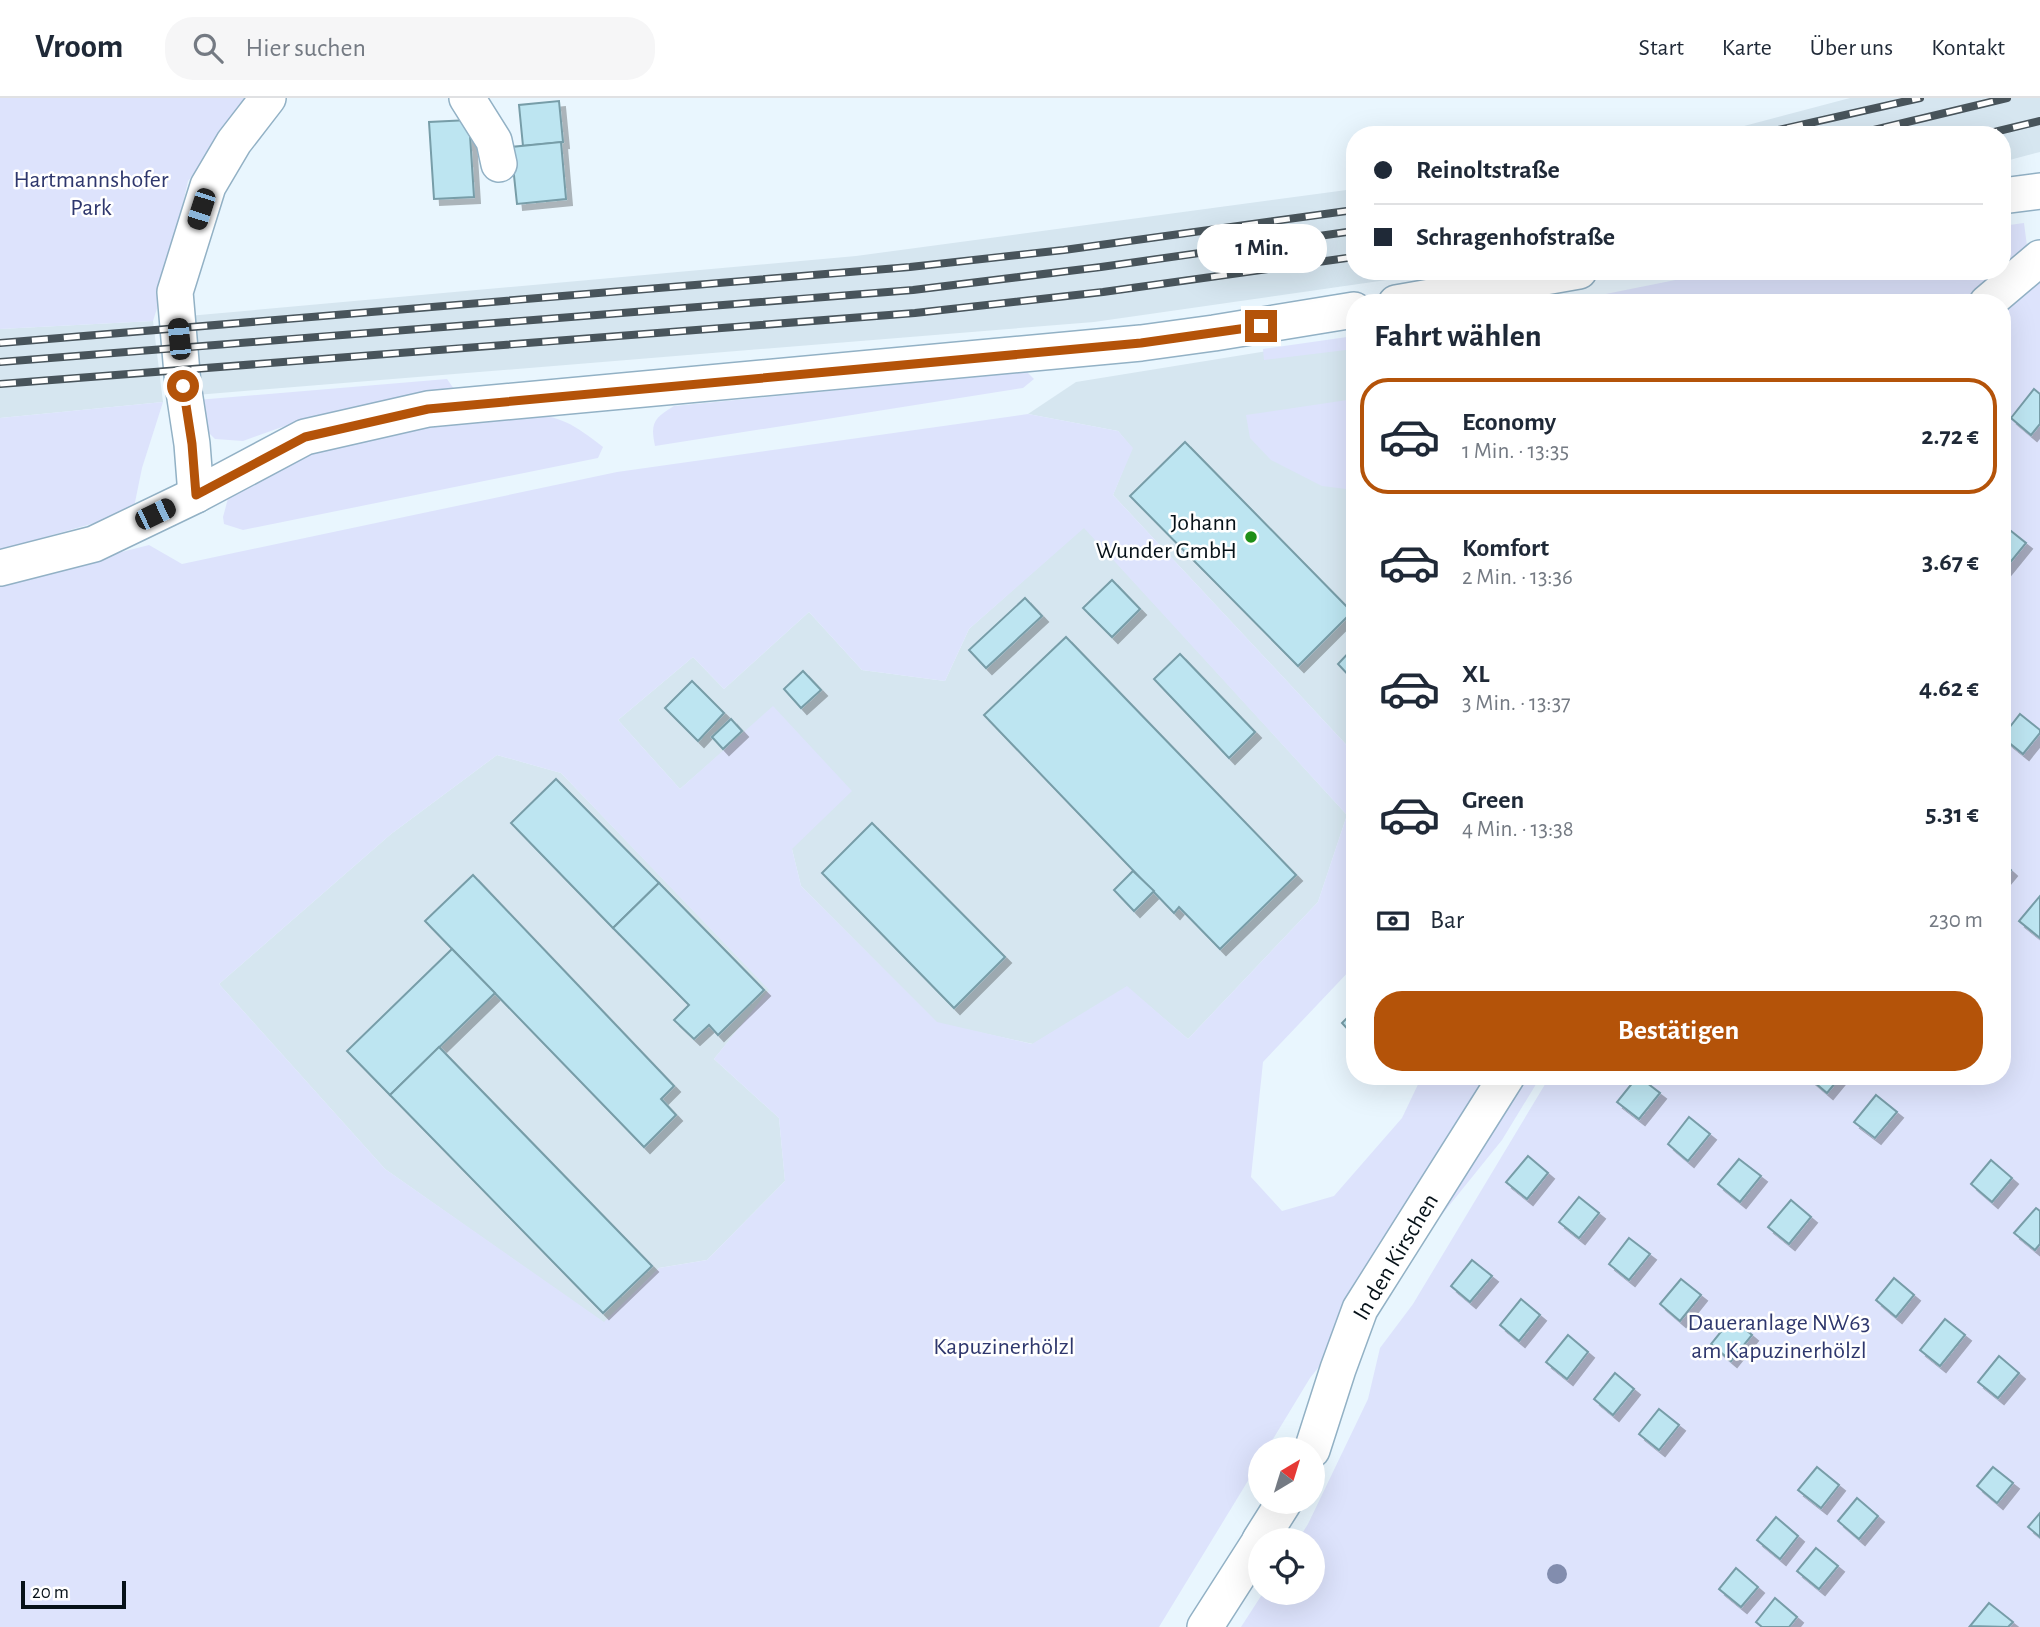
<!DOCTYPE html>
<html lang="de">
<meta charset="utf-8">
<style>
:root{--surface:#fff;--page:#f6f6f7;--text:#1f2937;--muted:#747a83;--line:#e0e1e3;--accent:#b45309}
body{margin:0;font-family:"Alegreya Sans",sans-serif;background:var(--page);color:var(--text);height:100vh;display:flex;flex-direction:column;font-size:26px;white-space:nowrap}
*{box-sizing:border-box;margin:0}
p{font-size:23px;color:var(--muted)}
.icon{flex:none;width:38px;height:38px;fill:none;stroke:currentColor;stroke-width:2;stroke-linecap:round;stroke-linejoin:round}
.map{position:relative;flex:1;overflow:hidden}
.side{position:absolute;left:1346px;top:196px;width:665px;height:791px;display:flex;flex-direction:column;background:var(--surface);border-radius:28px;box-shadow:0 7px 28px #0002}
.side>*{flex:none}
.top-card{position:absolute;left:1346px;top:28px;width:665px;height:154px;border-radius:28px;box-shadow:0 7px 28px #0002;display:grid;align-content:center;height:154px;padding:0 28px;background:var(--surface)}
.needle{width:46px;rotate:38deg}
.controls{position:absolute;left:1248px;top:1339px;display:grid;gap:14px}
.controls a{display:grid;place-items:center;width:77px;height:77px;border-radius:50%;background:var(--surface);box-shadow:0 7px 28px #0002;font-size:35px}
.scale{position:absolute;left:21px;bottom:18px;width:105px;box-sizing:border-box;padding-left:7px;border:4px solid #061118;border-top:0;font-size:19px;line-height:24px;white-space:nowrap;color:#061118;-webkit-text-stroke:5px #fff;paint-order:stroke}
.end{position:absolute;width:32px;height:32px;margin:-16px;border:9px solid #b45309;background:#fff;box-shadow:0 0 0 4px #fff}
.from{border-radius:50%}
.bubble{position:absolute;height:49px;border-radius:24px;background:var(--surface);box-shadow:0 7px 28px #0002;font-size:23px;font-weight:600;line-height:49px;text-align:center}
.car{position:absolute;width:21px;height:42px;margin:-21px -10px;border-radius:9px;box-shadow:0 0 5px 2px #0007;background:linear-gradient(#222 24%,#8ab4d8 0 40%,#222 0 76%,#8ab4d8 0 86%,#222 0)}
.top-card b{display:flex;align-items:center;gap:24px;height:66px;font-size:26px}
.top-card b+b{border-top:2px solid var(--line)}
.top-card i{width:18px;height:18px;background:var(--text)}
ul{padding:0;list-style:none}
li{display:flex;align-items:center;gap:21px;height:116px;margin:0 14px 10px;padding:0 14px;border:4px solid transparent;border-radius:28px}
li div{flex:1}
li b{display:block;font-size:26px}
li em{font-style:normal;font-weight:600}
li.current{border-color:var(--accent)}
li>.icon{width:63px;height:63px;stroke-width:1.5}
h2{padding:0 28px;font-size:32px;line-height:84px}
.pay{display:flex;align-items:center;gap:18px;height:77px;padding:0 28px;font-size:26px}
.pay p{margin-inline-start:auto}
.cta{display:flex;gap:14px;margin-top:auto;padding:14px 28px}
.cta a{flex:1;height:80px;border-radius:28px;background:var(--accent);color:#fff;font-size:28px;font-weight:600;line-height:80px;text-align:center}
header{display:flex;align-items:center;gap:42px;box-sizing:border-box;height:98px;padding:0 35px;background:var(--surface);border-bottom:2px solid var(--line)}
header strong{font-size:33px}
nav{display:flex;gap:38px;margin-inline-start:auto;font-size:24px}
.search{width:490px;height:63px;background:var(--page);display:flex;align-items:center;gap:18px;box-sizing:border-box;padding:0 24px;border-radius:28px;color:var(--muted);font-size:26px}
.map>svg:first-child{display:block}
.built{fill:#d6e6f0}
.green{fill:#dde3fc;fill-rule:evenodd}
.building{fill:#bde5f1;stroke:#779da8;stroke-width:2;filter:url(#shadow)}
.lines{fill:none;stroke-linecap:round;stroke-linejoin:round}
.minor-casing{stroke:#92b1c5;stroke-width:38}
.minor{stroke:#fff;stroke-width:35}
.rail-casing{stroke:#48545b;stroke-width:8}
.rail{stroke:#fff;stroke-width:5;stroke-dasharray:16;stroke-linecap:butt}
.tree{fill:#828dae}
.route{stroke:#b45309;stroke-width:9}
.poi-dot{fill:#1f8f17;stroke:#fff;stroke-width:2.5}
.labels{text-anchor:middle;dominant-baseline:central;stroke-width:5;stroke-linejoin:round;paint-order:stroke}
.park-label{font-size:24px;fill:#2e376d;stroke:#fff}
.poi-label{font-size:24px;fill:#061118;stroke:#fff;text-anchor:end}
.street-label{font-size:24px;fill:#061118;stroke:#fff}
</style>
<header>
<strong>Vroom</strong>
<div class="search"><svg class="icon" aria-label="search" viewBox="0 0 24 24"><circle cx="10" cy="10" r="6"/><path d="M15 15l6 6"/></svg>Hier suchen</div>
<nav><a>Start</a><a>Karte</a><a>Über uns</a><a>Kontakt</a></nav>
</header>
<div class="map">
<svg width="2040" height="1529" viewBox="0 0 2040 1529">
<defs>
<filter id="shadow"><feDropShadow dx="6" dy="6" stdDeviation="0" flood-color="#0004"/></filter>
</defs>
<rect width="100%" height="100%" fill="#e9f6fe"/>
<g class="built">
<polygon points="1850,0 2040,0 2040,54 2002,64 2002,37 1710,37"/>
<polygon points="1354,91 1354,173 1449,173 1094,224 196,297 188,218 856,158"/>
<polygon points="153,223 163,304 0,320 0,231"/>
<polygon points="1354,239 1354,655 1113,397 1132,350 1118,333 1028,316 1076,284"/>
<polygon points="1084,429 1347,717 1318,804 1188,941 1127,889 1033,946 937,925 801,788 792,751 774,609 680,691 618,622 693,559 724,591 809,514 862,572 945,583 969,531"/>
<polygon points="497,657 561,675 770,892 714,961 779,1020 785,1083 707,1162 659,1170 604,1225 385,1071 219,886 391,736"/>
</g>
<g class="green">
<polygon points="0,0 255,0 188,83 165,185 153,223 0,231"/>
<polygon points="2024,125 2027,148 2040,152 2040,1529 1241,1529 1263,1495 1312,1494 1312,1442 1298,1442 1308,1426 1368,1301 1380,1250 1413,1206 1550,978 2002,978 2002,205 1561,205 1720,173 2002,173 2002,128"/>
<polygon points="1354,238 1354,251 1264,262 1263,251"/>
<path d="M1027 274 1034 281 1023 290 655 348C650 325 654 320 674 308Z"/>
<polygon points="447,281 454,291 282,329 243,343 215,341 203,329 197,302"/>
<polygon points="1354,301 1354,392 1322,388 1271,362 1250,340 1246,317"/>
<polygon points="163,304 142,370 133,414 0,452 0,320"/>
<path d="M523 315C562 318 573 326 603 349L598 360 243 432 224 426 223 419 230 393 308 356 436 324Z"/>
<path d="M1028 316 1118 333 1133 350 1113 397 1354 655V868L1263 964 1251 1079 1282 1113 1334 1098 1402 1020 1422 978H1541L1502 1042 1310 1280 1267 1351H1260V1363L1159 1529H0V485L149 447 182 466 617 374ZM1084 430 1347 717 1318 804 1188 941 1127 888 1032 946 937 924 801 788 792 751 852 693 773 608 680 691 618 622 693 559 724 591 809 514 862 572 945 583 969 531ZM497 657 561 675 769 892 714 961 779 1020 785 1083 707 1162 659 1170 604 1224 385 1071 219 886 391 736Z"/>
</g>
<g class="building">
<polygon points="559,3 563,44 523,48 519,7"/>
<polygon points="469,22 474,99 434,101 429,24"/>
<polygon points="561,44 566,101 517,106 511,49"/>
<polygon points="2034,291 2040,296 2040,326 2031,337 2011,320"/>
<polygon points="1185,344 1352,514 1298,568 1130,398"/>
<polygon points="2006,429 2026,445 2004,472 2002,470 2002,434"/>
<polygon points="1112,482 1140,511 1112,539 1083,510"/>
<polygon points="1025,500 1042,518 986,570 969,552"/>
<polygon points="1066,539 1296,777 1220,851 1179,809 1174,815 984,617"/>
<polygon points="1354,549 1354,583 1338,566"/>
<polygon points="1180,556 1255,634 1229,660 1154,581"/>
<polygon points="803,573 821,592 801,610 784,591"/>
<polygon points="692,583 724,615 698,643 665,610"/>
<polygon points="2020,616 2040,632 2040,635 2023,656 2002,639"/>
<polygon points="731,621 742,633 723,651 712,639"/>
<polygon points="556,681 659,785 613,830 511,725"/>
<polygon points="872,725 1005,859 954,910 822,775"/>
<polygon points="2002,764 2011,772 2002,783"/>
<polygon points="1133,773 1154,793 1134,813 1114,792"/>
<polygon points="473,777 674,988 661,1001 676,1017 644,1049 425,823"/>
<polygon points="659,785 764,892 718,937 709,927 694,941 674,922 689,907 613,830"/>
<polygon points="2040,798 2040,840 2019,823"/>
<polygon points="452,851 495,895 390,997 347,953"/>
<polygon points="1354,913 1354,938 1342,925"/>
<polygon points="439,949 652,1168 603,1215 390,997"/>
<polygon points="1638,978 1660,995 1639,1021 1617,1004"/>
<polygon points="1807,978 1841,978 1827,995"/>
<polygon points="1876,997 1897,1014 1875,1040 1854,1024"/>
<polygon points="1689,1019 1710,1036 1688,1063 1668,1046"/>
<polygon points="1528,1058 1548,1075 1527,1101 1506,1084"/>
<polygon points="1739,1061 1761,1078 1740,1104 1718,1086"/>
<polygon points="1991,1062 2012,1080 1992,1104 1971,1086"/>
<polygon points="1579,1099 1599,1115 1579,1140 1559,1124"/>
<polygon points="1791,1102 1811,1119 1789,1146 1768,1129"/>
<polygon points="2036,1110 2040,1113 2040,1146 2035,1152 2014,1135"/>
<polygon points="1629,1140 1650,1156 1629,1182 1609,1166"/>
<polygon points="1472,1162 1492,1178 1470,1204 1451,1188"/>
<polygon points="1894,1180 1914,1197 1896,1219 1876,1202"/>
<polygon points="1681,1181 1701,1197 1680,1223 1660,1206"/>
<polygon points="1521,1201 1540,1217 1519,1243 1500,1227"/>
<polygon points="1732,1220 1752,1237 1731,1263 1711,1246"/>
<polygon points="1945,1221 1965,1237 1940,1268 1920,1252"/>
<polygon points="1568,1237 1588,1254 1567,1281 1546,1264"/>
<polygon points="1999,1258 2019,1275 1998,1300 1978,1284"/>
<polygon points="1615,1275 1634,1291 1613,1317 1594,1301"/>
<polygon points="1659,1311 1679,1327 1659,1352 1639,1336"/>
<polygon points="1817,1369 1839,1387 1821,1410 1798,1392"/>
<polygon points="1993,1369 2013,1385 1997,1405 1977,1388"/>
<polygon points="1857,1400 1878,1418 1859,1441 1838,1423"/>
<polygon points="2040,1415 2040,1439 2028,1429"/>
<polygon points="1776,1419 1798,1438 1780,1461 1757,1442"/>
<polygon points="1816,1450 1838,1468 1819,1491 1797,1473"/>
<polygon points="1736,1470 1758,1489 1741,1509 1719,1491"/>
<polygon points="1775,1500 1797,1519 1789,1529 1762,1529 1756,1524"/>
<polygon points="1989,1505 2013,1524 2008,1529 1970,1528"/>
</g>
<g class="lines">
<defs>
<g id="minor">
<polyline points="467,0 494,43 499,66"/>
<polyline points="2002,98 2040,93"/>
<polyline points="1396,205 1579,173"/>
<polyline points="1987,205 2040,160"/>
<polyline points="196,397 192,346 183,287 175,194 208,88 234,44 268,0"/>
<polyline points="0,470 94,446 196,397 305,339 428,311 1141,245 1214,235 1354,212"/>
<polyline points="1312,1352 1338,1271 1360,1211 1507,978"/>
<polyline points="1260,1442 1284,1404"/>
<polyline points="1205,1529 1260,1443"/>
</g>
</defs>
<use href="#minor" class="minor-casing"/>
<use href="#minor" class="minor"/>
<defs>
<g id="rail">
<polyline points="1756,37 1920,0"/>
<polyline points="1853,37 2007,0"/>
<polyline points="1982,37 2040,23"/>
<polyline points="0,245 910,169 1064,152 1354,112"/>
<polyline points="0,264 913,192 1101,169 1354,133"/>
<polyline points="0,286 915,215 1103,194 1354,159"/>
</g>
</defs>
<use href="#rail" class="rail-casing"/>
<use href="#rail" class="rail"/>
</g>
<circle class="tree" cx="1557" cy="1476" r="10"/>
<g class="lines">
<polyline class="route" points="183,288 192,346 196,397 305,339 428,311 1141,245 1261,228"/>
</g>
<circle class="poi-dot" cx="1251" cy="439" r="7"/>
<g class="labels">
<g class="park-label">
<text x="91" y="82">Hartmannshofer<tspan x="91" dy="28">Park</tspan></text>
<text x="1779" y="1225">Daueranlage NW63<tspan x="1779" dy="28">am Kapuzinerhölzl</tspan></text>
<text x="1004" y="1249">Kapuzinerhölzl</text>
</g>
<g class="poi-label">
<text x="1237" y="425">Johann<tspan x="1237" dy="28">Wunder GmbH</tspan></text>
</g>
<g class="street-label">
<text transform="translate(1396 1159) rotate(-59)">In den Kirschen</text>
</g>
</g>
</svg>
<div class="controls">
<a><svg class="needle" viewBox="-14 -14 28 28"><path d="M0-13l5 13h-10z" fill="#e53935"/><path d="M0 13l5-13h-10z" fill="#747a83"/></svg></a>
<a><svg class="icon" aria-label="locate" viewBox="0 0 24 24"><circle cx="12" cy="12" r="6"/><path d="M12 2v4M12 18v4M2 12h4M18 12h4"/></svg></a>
</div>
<div class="scale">20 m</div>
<i class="end from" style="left:183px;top:288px"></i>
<i class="end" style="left:1261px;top:228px"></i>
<div class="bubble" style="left:1197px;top:126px;width:130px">1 Min.</div>
<i class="car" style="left:201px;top:111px;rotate:198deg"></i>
<i class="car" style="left:179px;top:241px;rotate:355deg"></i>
<i class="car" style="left:155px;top:416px;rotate:64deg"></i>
<div class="top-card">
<b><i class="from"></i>Reinoltstraße</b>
<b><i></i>Schragenhofstraße</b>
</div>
<section class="side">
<h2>Fahrt wählen</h2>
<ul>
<li class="current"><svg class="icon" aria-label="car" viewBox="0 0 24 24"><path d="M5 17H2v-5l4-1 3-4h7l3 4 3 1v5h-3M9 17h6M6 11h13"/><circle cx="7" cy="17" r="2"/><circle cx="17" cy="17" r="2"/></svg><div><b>Economy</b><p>1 Min. · 13:35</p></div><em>2.72 €</em></li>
<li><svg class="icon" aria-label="car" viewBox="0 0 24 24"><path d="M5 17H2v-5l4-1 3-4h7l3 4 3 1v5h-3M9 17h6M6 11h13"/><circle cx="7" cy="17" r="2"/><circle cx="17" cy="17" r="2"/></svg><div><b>Komfort</b><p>2 Min. · 13:36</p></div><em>3.67 €</em></li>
<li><svg class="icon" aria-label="car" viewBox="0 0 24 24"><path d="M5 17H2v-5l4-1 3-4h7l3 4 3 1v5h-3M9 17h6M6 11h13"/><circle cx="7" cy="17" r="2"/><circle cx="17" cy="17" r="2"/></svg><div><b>XL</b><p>3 Min. · 13:37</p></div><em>4.62 €</em></li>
<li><svg class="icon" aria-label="car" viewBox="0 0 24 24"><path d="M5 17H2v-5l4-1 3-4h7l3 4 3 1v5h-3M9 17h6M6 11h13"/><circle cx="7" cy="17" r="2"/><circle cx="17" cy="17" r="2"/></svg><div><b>Green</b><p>4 Min. · 13:38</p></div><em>5.31 €</em></li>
</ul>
<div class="pay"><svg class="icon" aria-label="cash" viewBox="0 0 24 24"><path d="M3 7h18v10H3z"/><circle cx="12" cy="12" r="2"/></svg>Bar<p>230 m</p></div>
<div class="cta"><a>Bestätigen</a></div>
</section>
</div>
